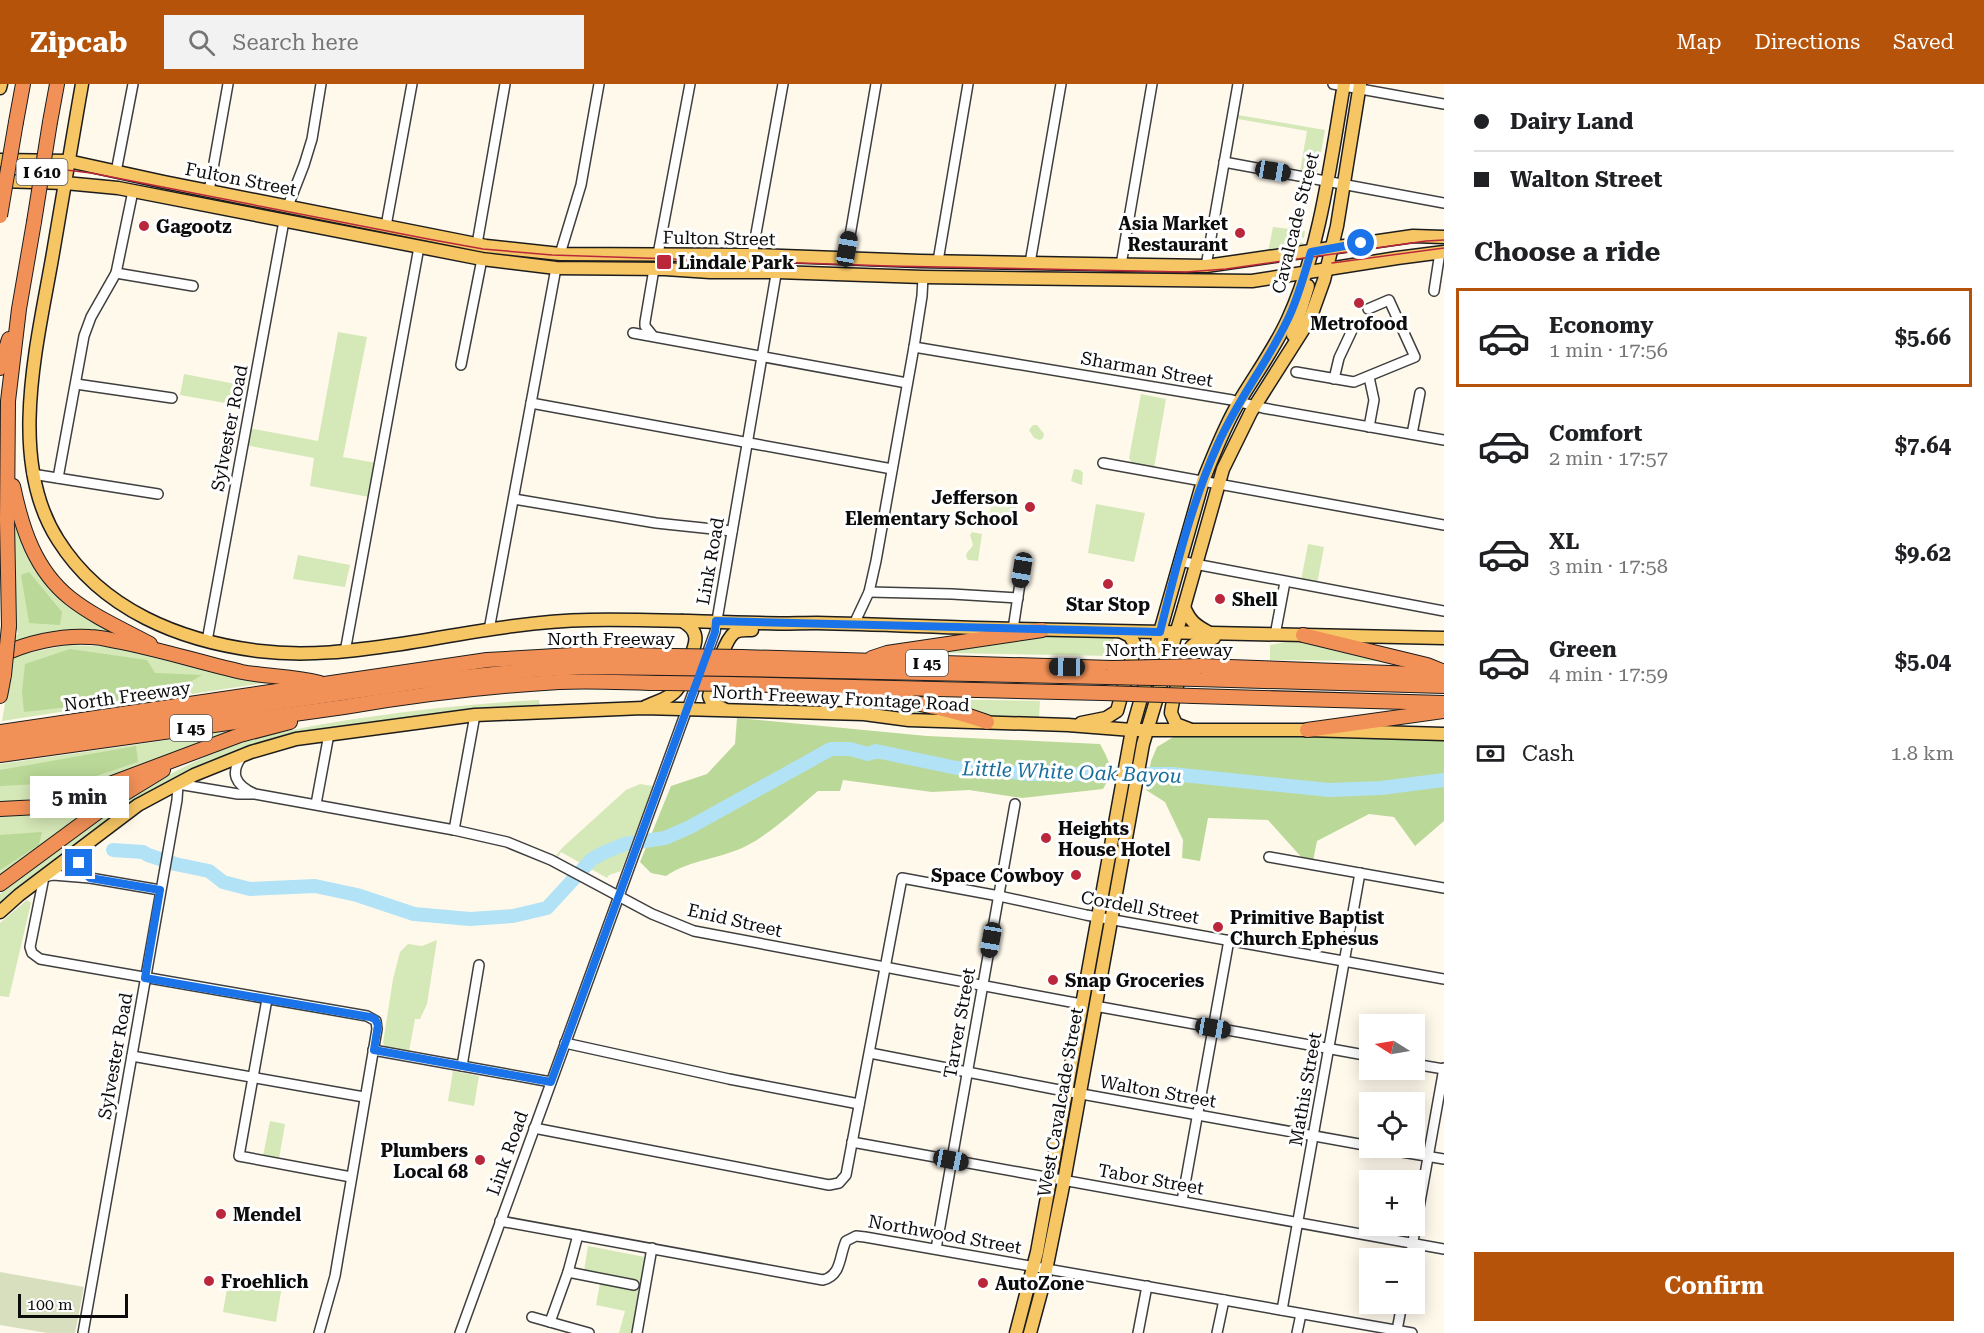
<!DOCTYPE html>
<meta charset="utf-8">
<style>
:root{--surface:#fff;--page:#f2f2f2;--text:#202124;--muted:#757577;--line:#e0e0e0;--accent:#b45309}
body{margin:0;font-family:"Roboto Serif",serif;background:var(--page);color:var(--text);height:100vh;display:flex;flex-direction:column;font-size:22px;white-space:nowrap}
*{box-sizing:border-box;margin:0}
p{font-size:20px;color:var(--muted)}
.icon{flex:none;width:33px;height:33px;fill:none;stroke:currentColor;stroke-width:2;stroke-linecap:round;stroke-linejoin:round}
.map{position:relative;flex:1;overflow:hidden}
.sheet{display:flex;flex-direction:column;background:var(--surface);width:540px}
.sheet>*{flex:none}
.guide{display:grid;align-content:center;height:132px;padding:0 30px;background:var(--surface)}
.needle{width:39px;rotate:281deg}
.buttons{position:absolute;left:1359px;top:930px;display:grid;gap:12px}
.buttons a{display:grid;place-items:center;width:66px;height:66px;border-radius:0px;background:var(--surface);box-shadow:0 3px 15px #0003;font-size:30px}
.scale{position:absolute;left:18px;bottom:15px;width:110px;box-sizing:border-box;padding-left:6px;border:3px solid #0c0c0c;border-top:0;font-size:16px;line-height:21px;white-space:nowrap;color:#0c0c0c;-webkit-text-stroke:4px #fff;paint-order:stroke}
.end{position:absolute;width:27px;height:27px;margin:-14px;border:8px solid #1a73e8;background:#fff;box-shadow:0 0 0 3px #fff}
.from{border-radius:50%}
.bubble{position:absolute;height:42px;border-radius:0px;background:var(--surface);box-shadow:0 3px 15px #0003;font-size:20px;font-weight:700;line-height:42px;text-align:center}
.car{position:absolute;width:18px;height:36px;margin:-18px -9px;border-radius:8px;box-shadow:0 0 4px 2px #0007;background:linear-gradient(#222 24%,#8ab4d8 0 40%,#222 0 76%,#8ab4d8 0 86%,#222 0)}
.guide b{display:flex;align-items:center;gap:21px;height:57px;font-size:22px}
.guide b+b{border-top:2px solid var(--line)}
.guide i{width:15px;height:15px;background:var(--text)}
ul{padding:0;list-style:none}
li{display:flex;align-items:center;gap:18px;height:99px;margin:0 12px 9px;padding:0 18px;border:3px solid transparent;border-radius:0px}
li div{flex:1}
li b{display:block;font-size:22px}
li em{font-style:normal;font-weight:700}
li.active{border-color:var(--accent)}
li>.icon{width:54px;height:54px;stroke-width:1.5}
h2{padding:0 30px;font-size:27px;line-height:72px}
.pay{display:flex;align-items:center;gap:15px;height:66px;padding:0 30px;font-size:22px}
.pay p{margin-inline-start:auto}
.cta{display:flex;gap:12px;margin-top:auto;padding:12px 30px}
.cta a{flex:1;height:69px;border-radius:0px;background:var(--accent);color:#fff;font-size:24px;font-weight:700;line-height:69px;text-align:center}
header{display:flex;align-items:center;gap:36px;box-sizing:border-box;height:84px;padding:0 30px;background:var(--accent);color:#fff}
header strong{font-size:28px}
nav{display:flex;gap:33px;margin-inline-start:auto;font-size:21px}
.search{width:420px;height:54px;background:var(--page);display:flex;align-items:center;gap:15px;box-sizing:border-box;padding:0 21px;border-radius:0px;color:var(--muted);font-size:22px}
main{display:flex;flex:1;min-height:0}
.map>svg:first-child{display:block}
.green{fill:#d5e8b7}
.forest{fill:#bad897}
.cemetery{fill:#d8dfbe}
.pitch{fill:#e5efc9}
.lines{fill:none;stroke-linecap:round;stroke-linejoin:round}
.river{stroke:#b2e2f5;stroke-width:14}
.minor-casing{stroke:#3f3f3f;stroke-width:12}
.major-casing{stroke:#1d1d1d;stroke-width:15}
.highway-casing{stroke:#1d1d1d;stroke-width:16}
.minor{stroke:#fff;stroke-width:9}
.major{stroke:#f6c665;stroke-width:12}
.highway{stroke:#f19057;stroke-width:14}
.tram{stroke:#ba273b;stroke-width:1.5}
.highway-bridge-casing{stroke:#1d1d1d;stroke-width:16;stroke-linecap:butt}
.highway-bridge{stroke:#f19057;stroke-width:14}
.route{stroke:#1a73e8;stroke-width:8}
.poi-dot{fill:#ba273b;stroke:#fff;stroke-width:2}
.labels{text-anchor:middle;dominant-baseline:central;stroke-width:6;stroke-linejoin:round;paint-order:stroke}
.shield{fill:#fff;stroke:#555;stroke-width:1.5}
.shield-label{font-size:16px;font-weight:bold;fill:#0c0c0c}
.street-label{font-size:18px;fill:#0c0c0c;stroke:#fff}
.poi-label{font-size:18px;font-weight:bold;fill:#0c0c0c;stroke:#fff;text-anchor:start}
.water-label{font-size:20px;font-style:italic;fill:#186e9b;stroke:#fff}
</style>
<header>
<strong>Zipcab</strong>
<div class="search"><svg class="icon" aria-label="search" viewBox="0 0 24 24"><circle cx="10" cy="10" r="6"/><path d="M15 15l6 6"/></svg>Search here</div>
<nav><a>Map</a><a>Directions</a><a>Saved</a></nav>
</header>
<main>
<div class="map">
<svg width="1444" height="1249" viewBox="0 0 1444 1249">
<rect width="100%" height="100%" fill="#fff9ec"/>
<g class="green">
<polygon points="1238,31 1325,46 1317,90 1300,87 1307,47 1238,35"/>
<polygon points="1273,143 1305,147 1304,154 1300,153 1299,158 1304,159 1299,164 1268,168"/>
<polygon points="338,248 367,253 343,373 376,379 369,413 310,402 314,374 245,361 248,344 318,357"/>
<polygon points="184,290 246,302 242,322 180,311"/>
<polygon points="1141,310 1166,315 1154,384 1132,380 1129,374"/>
<polygon points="1037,341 1044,350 1043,354 1040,356 1034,354 1029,346 1033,341"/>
<polygon points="1074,385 1080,386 1083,389 1082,401 1071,397"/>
<polygon points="1096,420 1145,429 1134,478 1088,469"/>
<path d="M14 437C21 445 25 467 32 479 53 516 87 535 124 553L13 560 14 553 18 550 15 542 16 490Z"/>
<path d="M972 448 982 450 978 477 968 476C963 469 970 467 973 461L970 451Z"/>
<polygon points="1308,460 1324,463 1317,500 1301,497"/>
<polygon points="298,471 350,481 345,503 293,495"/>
<polygon points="1040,552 1114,553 1113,572 947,569 947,565"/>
<path d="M1290 557C1319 560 1348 568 1377 576V577L1270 576V561Z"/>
<polygon points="68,561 119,563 263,596 264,599 192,610 190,608 2,637 13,572"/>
<polygon points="928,615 1040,617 1039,633 1010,636 998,635"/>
<path d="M539 616 540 622 237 668C148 700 71 759 0 820V810C61 763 122 712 192 679 247 652 302 643 362 634 421 625 480 619 539 616Z"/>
<polygon points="867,617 959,633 917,633 863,625 864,618"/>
<polygon points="245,645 87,701 42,715 33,714 0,720 0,680"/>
<polygon points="640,700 653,702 621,787 609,791 607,794 561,768 556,776 554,775 562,764 626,706"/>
<polygon points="98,710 101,718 0,792 0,731"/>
<polygon points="27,816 31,819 9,913 0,912 0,839"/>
<polygon points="437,856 427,920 420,935 415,935 409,967 385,963 383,959 393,895 400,868 408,860 422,862"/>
<polygon points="453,987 479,992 474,1022 448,1017"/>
<polygon points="270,1037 285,1040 279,1075 263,1072"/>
<polygon points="588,1162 645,1173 632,1249 619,1249 625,1227 596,1221 600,1199 635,1206 637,1197 584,1187"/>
<polygon points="229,1193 282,1202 276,1238 223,1228"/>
</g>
<g class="forest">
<polygon points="29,488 62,528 60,541 29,539 21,491"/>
<polygon points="70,565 147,576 155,589 202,591 167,612 24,628 22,608 25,580"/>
<path d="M737 634 927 652 1100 660C1110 679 1115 685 1103 705L1022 714 969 706 932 708 843 696 840 707H818C796 725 774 747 748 761 722 775 691 775 666 792L651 789 640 778 671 702 707 690 735 660Z"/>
<polygon points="1175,652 1444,654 1444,737 1415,762 1394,733 1369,730 1317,757 1313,777 1303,775 1268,736 1208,734 1200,777 1182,774 1183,756 1165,718 1146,706 1151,677 1157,663"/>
<polygon points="136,662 138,678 78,698 0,702 0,686"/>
<polygon points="42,748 39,761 0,786 0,751"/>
</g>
<polygon class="cemetery" points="0,1188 84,1203 75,1249 47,1249 0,1241"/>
<polygon class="pitch" points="994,406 1016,410 1015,418 1017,419 1012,441 1010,442 988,438"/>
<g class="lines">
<polyline class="river" points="113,766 143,768 148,771 175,780 209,787 223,798 250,805 315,802 357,811 414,830 470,835 513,832 547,824 592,775 605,768 625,760 665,754 690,743 831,665 850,665 868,670 876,667 957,684 973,684 1029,690 1172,690 1329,706 1381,704 1444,696"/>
<defs>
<g id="minor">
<polyline points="1333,0 1444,20"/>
<polyline points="1224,78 1444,119"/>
<polyline points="116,88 133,0"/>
<polyline points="209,107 228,0"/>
<polyline points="288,122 304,81 312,55 321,0"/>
<polyline points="386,142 412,0"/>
<polyline points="477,160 505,0"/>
<polyline points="560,170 581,101 599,0"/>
<polyline points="658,170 690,0"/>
<polyline points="846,175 876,0"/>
<polyline points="938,177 968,0"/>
<polyline points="1030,179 1061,0"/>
<polyline points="1121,181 1152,0"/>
<polyline points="1206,182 1238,0"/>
<polyline points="116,189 193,202"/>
<polyline points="751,189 753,166 783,0"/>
<polyline points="1434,207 1440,168"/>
<polyline points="633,249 907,299"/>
<polyline points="653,252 645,242 645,238 654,185"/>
<polyline points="914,263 1232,316 1263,324 1444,356"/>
<polyline points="461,281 482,175"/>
<polyline points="1296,288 1354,298 1415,273 1389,216 1368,225"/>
<polyline points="1369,293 1374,316 1369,343"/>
<polyline points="1334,295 1339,274 1355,240"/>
<polyline points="76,300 172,314"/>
<polyline points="531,319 892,385"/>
<polyline points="1412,350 1420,309"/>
<polyline points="1103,379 1444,441"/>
<polyline points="32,390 158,410"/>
<polyline points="58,394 84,252 91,233 116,189 133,107"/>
<polyline points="514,415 656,439 732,447"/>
<polyline points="1179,477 1444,527"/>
<polyline points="869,508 952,510 1018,514"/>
<polyline points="854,540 869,508 876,477 914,263 922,212 923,193"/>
<polyline points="1013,545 1022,486"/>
<polyline points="489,546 556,184"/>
<polyline points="1275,551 1285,498"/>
<polyline points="207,557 284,137"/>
<polyline points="345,568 419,163"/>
<path d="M243 671C229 689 235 701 255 710L454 746 507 758 551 776 652 830 694 847 1081 920"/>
<polyline points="316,720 329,650"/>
<polyline points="454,746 475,631"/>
<path d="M79 766C78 778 80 786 90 794"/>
<polyline points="1269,773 1444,804"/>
<polyline points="160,806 90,794 53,791 44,793 30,863 32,869 40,875 367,932 376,937 377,945 335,1192 319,1249"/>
<polyline points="267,915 239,1072 351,1093"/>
<polyline points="1095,922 1370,972"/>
<polyline points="565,959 729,995 859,1020"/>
<polyline points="373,966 551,998"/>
<polyline points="870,969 1054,1005 1370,1062"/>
<polyline points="132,972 364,1013"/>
<polyline points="1414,980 1444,985"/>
<polyline points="462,982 479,881"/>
<polyline points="534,1044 829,1101 839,1099 846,1091 902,794 999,812 1086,831 1444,895"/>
<polyline points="852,1058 1444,1165"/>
<polyline points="1378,1064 1444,1075"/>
<polyline points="1182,1117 1229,856"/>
<path d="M500 1137 823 1196C842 1191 839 1172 846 1157L856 1152 865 1153 1412 1249"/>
<polyline points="936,1165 1015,720"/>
<polyline points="1410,1174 1444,984"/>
<polyline points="568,1188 634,1201"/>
<polyline points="1282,1226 1360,789"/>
<polyline points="532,1233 589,1249"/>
<polyline points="550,1238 568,1188 578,1151"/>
<polyline points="1397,1246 1402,1220"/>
<polyline points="83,1249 177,716 178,700 238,710 253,710"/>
<polyline points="460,1249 715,548 779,173"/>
<polyline points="637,1249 652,1164"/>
<polyline points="1138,1249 1147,1202"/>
<polyline points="1217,1249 1224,1216"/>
<polyline points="1297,1249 1301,1230"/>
</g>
<g id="major">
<path d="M82 0C72 56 63 112 53 169 38 257 6 375 58 456 102 526 180 557 259 567 307 573 353 567 401 560 463 550 526 537 589 536 646 535 703 538 760 539 779 540 798 539 817 539 884 540 950 544 1017 545 1159 548 1301 551 1444 554"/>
<polyline points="0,4 1,0"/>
<polyline points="0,76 68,77 164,98 486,162 560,170 752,171 920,177 1206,182 1413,152 1444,153"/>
<polyline points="0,97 65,99 118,104 482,175 556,184 665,185 710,188 777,188 923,193 1252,197 1397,174 1444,168"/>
<polyline points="1293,251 1308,202"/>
<path d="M1184 523C1190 537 1195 541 1208 548"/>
<path d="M645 623C655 618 672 614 678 604 683 598 684 589 687 582 694 563 704 549 682 537"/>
<path d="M724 625 712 619 709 612C714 597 722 559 734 549 739 545 746 546 752 546"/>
<polyline points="1081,639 1106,634 1117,627 1134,567 1134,559 1130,552 1122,548"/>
<path d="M1189 645 1176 640 1171 629C1172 618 1185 569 1192 562 1199 556 1207 557 1214 554"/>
<polyline points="0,828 19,811 138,721 194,691 251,668 296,655 475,631 643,624 864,630 909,636 1068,641 1132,646 1307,646 1444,650"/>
<path d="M1016 1249 1037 1168 1132 646 1203 397C1214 370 1224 343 1239 318 1255 291 1275 264 1288 235 1320 166 1331 75 1344 0"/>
<polyline points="1030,1249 1043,1201 1064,1097 1143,660 1184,523 1223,385 1251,328 1310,235 1324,196 1337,142 1360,0"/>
</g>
<g id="highway">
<polyline points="16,38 23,0"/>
<polyline points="50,38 57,0"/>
<polyline points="0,284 9,255"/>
<path d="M13 402C22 445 35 486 70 514 94 533 124 546 150 560"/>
<polyline points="9,542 7,436 8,317 19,225 34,138"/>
<polyline points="1303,551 1427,581 1442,587"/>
<path d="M0 572C25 559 61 551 90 553 100 553 111 556 121 558 162 566 202 579 242 588 268 593 294 592 320 599"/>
<polyline points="742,573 1113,584"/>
<polyline points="872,574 887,569 1042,546"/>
<polyline points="1201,582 1444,591"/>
<polyline points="737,585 1106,593"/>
<polyline points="1197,595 1444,602"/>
<polyline points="729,600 1103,609"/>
<path d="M859 610C903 616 945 623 987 638"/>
<polyline points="0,612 4,591"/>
<polyline points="1194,612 1444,619"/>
<polyline points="1307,646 1444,627"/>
<polyline points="0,648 487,576 590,570 673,572"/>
<polyline points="0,660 417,598 532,586 586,583 669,584"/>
<path d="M0 671 344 623C414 611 488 602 559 598 595 596 631 599 666 599"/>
<polyline points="0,725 39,723 62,718 240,651 290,638"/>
<polyline points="0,800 114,716 163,686"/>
</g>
</defs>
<use href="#minor" class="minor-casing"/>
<use href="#major" class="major-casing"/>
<use href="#highway" class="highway-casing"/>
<use href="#minor" class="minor"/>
<use href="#major" class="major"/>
<use href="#highway" class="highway"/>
<g class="tram">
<polyline points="0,83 66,86 91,89 428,155 483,165 552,171 890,182 1186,188 1226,185 1426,157 1444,156"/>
<polyline points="1332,179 1444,164"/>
</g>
<defs>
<g id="highway-bridge">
<polyline points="0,132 16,38"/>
<polyline points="34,138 50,38"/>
<polyline points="673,572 742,573"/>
<polyline points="669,584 737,585"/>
<polyline points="1113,584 1201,582"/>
<polyline points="4,591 9,542"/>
<polyline points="1106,593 1197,595"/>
<polyline points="666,599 729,600"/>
<polyline points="1103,609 1194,612"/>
</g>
</defs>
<use href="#highway-bridge" class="highway-bridge-casing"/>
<use href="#highway-bridge" class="highway-bridge"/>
</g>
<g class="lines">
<path class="route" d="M79 779 84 789 90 794 160 806 145 894 370 933 375 935 378 941 374 966 551 998 715 548 716 537 1160 548C1175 487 1192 417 1218 360 1237 317 1267 279 1287 237 1298 215 1304 191 1311 168L1361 159"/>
</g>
<g class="poi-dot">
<circle cx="144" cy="142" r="6"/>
<circle cx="1240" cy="149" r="6"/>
<rect x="656" y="170" width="16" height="16" rx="3"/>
<circle cx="1359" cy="219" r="6"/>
<circle cx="1030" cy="423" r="6"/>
<circle cx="1108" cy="500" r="6"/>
<circle cx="1220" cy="515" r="6"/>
<circle cx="1046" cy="754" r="6"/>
<circle cx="1076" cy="791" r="6"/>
<circle cx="1218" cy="843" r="6"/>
<circle cx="1053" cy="896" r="6"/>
<circle cx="480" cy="1076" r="6"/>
<circle cx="221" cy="1130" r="6"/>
<circle cx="209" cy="1197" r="6"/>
<circle cx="983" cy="1199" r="6"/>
</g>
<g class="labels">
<g class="shield">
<rect x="16.5" y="75" width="51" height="26" rx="4.5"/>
<rect x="906" y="566" width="42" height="26" rx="4.5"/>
<rect x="170" y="631" width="42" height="26" rx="4.5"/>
</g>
<g class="shield-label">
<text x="42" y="88">I 610</text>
<text x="927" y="579">I 45</text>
<text x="191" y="644">I 45</text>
</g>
<g class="street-label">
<text transform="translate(241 95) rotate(11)">Fulton Street</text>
<text transform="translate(1295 139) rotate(-76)">Cavalcade Street</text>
<text transform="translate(719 154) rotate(1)">Fulton Street</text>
<text transform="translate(1147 285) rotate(10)">Sharman Street</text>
<text transform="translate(229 344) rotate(-79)">Sylvester Road</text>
<text transform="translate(710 477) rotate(-80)">Link Road</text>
<text x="611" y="554">North Freeway</text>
<text x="1169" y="565">North Freeway</text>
<text transform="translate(127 612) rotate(-8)">North Freeway</text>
<text transform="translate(841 614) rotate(3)">North Freeway Frontage Road</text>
<text transform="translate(1140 823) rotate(10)">Cordell Street</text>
<text transform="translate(735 836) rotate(13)">Enid Street</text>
<text transform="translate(959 939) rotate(-80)">Tarver Street</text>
<text transform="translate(115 972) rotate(-80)">Sylvester Road</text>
<text transform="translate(1305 1005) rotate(-80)">Mathis Street</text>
<text transform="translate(1158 1007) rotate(10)">Walton Street</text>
<text transform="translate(1060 1018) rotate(-80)">West Cavalcade Street</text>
<text transform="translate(507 1069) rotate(-70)">Link Road</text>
<text transform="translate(1151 1095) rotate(10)">Tabor Street</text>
<text transform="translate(945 1150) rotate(10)">Northwood Street</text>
</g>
<g class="poi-label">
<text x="1228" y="139" text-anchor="end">Asia Market<tspan x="1228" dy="21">Restaurant</tspan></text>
<text x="156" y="142">Gagootz</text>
<text x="678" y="178">Lindale Park</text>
<text x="1359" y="239" text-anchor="middle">Metrofood</text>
<text x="1018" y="413" text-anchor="end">Jefferson<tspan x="1018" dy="21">Elementary School</tspan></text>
<text x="1232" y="515">Shell</text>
<text x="1108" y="520" text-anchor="middle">Star Stop</text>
<text x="1058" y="744">Heights<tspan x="1058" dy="21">House Hotel</tspan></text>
<text x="1064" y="791" text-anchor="end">Space Cowboy</text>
<text x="1230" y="833">Primitive Baptist<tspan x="1230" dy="21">Church Ephesus</tspan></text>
<text x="1065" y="896">Snap Groceries</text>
<text x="468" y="1066" text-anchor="end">Plumbers<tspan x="468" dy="21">Local 68</tspan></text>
<text x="233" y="1130">Mendel</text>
<text x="221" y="1197">Froehlich</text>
<text x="995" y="1199">AutoZone</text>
</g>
<g class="water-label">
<text transform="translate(1072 688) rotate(2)">Little White Oak Bayou</text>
</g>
</g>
</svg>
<div class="buttons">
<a><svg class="needle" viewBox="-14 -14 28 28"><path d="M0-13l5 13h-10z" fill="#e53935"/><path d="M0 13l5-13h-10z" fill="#757577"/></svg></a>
<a><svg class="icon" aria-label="locate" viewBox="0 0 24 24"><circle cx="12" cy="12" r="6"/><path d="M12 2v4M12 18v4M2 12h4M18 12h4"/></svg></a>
<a>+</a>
<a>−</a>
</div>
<div class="scale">100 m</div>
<i class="end from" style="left:1361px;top:159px"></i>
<i class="end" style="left:79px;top:779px"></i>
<div class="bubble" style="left:30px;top:692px;width:99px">5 min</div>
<i class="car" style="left:1273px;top:87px;rotate:100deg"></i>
<i class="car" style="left:847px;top:165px;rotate:10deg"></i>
<i class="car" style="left:1022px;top:486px;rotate:189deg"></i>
<i class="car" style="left:1067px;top:583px;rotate:271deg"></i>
<i class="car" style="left:991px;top:856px;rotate:190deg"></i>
<i class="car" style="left:1213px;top:944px;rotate:100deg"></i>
<i class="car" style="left:951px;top:1076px;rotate:101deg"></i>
</div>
<section class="sheet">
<div class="guide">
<b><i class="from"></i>Dairy Land</b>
<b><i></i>Walton Street</b>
</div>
<h2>Choose a ride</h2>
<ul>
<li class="active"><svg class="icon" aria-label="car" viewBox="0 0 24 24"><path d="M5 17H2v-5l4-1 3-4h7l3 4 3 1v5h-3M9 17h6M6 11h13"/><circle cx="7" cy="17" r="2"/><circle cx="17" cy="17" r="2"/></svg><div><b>Economy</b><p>1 min · 17:56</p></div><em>$5.66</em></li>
<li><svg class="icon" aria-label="car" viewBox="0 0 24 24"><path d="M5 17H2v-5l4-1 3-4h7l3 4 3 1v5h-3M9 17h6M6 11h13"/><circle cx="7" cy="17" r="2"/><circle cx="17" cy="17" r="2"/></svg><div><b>Comfort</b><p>2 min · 17:57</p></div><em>$7.64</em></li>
<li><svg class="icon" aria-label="car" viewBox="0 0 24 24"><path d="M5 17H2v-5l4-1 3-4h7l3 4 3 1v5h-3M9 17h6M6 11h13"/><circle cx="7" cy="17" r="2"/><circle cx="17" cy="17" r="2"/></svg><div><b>XL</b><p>3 min · 17:58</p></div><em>$9.62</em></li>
<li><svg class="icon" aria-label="car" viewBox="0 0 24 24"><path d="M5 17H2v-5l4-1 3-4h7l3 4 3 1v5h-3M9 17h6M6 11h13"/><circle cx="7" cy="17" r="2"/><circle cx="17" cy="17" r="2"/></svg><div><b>Green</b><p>4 min · 17:59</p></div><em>$5.04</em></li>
</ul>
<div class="pay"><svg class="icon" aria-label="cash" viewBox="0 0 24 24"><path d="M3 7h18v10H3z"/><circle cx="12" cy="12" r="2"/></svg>Cash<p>1.8 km</p></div>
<div class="cta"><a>Confirm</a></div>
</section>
</main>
